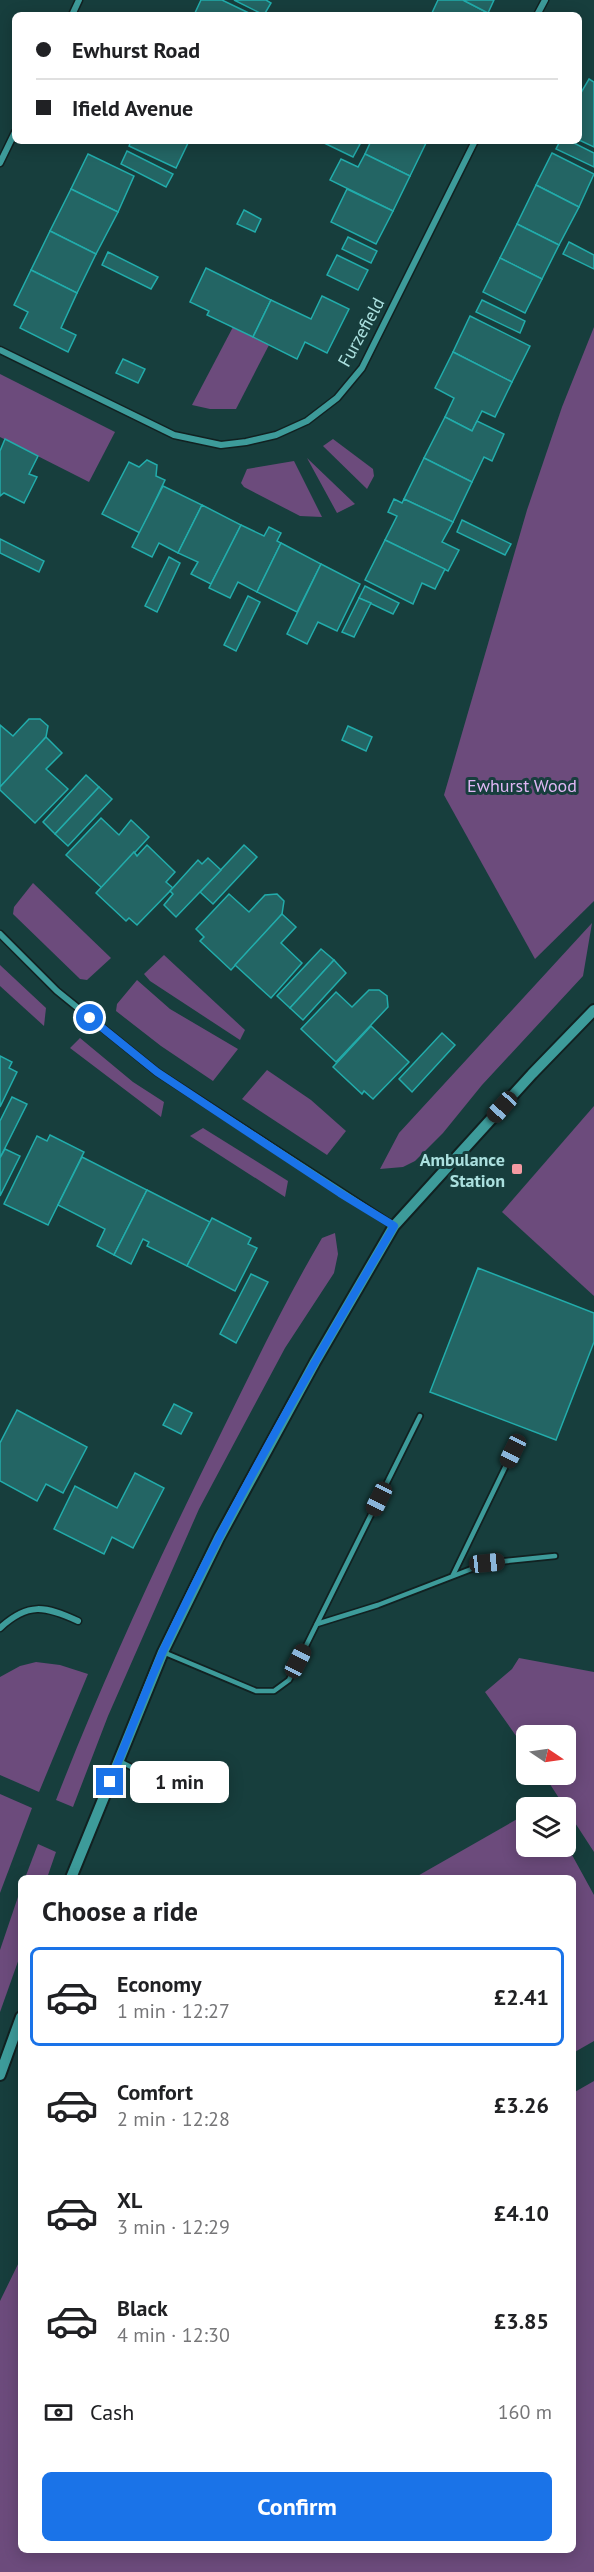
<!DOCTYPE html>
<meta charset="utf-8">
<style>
:root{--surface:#fff;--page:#f6f6f6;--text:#202124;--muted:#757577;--line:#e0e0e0;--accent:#1a73e8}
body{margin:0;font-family:"PT Sans",sans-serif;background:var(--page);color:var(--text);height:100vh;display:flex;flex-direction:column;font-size:22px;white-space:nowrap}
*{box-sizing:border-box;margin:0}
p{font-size:20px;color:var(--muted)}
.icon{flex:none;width:33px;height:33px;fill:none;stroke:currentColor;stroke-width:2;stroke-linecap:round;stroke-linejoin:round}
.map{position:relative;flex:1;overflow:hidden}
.sheet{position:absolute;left:18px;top:1875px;width:558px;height:678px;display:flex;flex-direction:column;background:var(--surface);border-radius:9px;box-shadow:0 3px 15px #0003}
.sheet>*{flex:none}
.banner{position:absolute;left:12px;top:12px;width:570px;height:132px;border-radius:9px;box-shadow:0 3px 15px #0003;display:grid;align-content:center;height:132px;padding:0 24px;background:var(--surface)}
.needle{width:39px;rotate:103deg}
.buttons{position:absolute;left:516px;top:1725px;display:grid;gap:12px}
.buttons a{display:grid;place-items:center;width:60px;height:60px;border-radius:9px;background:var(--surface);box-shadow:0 3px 15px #0003;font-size:30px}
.end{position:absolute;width:27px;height:27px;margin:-14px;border:8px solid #1a73e8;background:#fff;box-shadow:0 0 0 3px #fff}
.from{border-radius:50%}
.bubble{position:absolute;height:42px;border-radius:9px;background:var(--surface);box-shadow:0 3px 15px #0003;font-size:20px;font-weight:800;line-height:42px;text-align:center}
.car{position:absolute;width:18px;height:36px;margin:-18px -9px;border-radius:8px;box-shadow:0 0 4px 2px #0007;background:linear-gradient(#222 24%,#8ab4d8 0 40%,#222 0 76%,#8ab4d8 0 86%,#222 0)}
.banner b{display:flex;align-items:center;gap:21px;height:57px;font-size:22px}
.banner b+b{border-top:2px solid var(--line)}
.banner i{width:15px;height:15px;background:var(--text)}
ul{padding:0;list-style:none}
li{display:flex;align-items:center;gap:18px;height:99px;margin:0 12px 9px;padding:0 12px;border:3px solid transparent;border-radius:9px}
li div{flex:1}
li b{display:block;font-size:22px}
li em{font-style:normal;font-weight:800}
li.current{border-color:var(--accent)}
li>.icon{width:54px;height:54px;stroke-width:1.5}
h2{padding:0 24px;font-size:27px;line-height:72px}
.pay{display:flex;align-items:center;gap:15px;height:66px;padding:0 24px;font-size:22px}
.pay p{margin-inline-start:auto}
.primary-button{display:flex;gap:12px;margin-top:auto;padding:12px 24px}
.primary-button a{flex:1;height:69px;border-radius:9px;background:var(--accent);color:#fff;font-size:24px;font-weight:800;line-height:69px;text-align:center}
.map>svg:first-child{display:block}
.green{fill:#6c4b7c}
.building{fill:#236564;stroke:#22acab;stroke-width:1.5}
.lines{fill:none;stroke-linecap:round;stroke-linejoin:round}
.service-casing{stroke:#112121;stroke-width:8}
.minor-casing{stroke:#112121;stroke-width:9}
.tertiary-casing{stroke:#112121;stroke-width:14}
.service{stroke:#3d9b9a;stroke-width:4.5}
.minor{stroke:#3d9b9a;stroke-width:6}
.tertiary{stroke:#3d9b9a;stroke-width:10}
.route{stroke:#1a73e8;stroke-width:8}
.poi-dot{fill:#f49aa2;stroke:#173e3d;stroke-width:2}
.labels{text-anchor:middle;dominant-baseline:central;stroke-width:6;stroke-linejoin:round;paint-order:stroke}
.street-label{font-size:18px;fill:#abe0df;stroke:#173e3d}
.park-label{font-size:18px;fill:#dfb7f4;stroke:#173e3d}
.poi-label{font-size:18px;font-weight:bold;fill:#abe0df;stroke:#173e3d;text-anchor:end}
</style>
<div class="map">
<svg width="594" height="2572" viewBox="0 0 594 2572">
<rect width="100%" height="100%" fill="#173e3d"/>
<g class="green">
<polygon points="233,327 269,345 236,409 210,409 192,405"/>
<polygon points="594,327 594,901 535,959 444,795 527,510 562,407"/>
<polygon points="0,374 115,432 89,482 0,437"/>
<polygon points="333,439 373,469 374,476 367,489 323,446"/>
<polygon points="307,458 355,504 337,513"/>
<polygon points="294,461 322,517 300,516 244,487 241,483 247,469"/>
<polygon points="33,883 111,958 87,980 80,979 13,914 14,907"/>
<polygon points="592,923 583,976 482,1085 443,1133 415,1161 403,1167 380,1169 399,1133"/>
<polygon points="164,955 245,1030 240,1040 150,981 144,974"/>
<polygon points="0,965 46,1008 44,1026 0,986"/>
<polygon points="137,980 170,1009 238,1049 213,1081 161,1046 116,1011 117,1004"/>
<polygon points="80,1038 133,1082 164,1102 161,1117 70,1048"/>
<polygon points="267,1070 311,1100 346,1131 327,1155 242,1099"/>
<polygon points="594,1106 594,1296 502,1212"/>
<polygon points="203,1128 288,1181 285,1197 190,1136"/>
<path d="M335 1233 338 1254 334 1273 285 1348 199 1509 108 1716 73 1807 56 1800C105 1674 162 1552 222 1431 254 1366 285 1301 322 1238Z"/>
<polygon points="519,1658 594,1672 594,1852 544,1775 566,1774 566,1736 526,1736 526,1750 485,1692 512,1669"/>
<polygon points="36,1662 60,1665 88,1674 39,1792 0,1775 0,1677 20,1666"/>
<polygon points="0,1794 32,1808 0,1893"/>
<polygon points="526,1814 526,1846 566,1846 566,1844 594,1895 594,2041 573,2053 573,1878 414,1878"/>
<polygon points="38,1844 56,1852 47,1878 25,1878"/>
<polygon points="21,1888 21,1953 0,2012 0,1950"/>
<polygon points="594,2081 594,2572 0,2572 0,2301 21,2258 21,2550 573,2550 573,2093"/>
</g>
<g class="building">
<polygon points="201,0 222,0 251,14 194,15"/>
<polygon points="234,0 266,0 271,3 264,15"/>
<polygon points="438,0 463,0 488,13 487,15 431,15"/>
<polygon points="463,0 494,0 488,13"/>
<polygon points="589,79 594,82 594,147 579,140 579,96"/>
<polygon points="131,141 189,141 176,168 129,146"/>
<polygon points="320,141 353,141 360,144 353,157"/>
<polygon points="371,141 427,141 410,176 365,154"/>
<polygon points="560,141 570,141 594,153 594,167 556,149"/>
<polygon points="127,151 173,174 166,187 121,164"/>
<polygon points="552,153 594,174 579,207 536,185"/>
<polygon points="88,154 134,176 118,212 71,189"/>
<polygon points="365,154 410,176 393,211 330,180 341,159 358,167"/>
<polygon points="536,185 579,207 559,245 517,224"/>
<polygon points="71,189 118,212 96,254 50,231"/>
<polygon points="347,189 393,211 376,244 331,222"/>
<polygon points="244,210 261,219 255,232 237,224"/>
<polygon points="517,224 559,245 542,279 500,258"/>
<polygon points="50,231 96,254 77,293 31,270"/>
<polygon points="348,237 377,251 371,263 342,249"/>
<polygon points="569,242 594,255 594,269 563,254"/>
<polygon points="108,252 158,277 151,289 102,265"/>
<polygon points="337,255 368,270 358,290 327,275"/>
<polygon points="500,258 542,279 525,313 483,292"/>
<polygon points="206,268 271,300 253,337 207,315 209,311 190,302"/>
<polygon points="31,270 77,293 61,328 76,335 68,352 20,328 28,312 14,305"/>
<polygon points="322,296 349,309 327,353 305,342 297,359 253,337 271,300 311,319"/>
<polygon points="482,300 525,321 520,333 476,312"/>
<polygon points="470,316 530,346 512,382 453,352"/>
<polygon points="453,352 512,382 495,417 482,411 472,431 445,417 454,398 435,388"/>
<polygon points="123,359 145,369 138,383 116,373"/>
<polygon points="445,417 472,431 477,421 504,434 492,461 484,457 472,482 424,458"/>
<polygon points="5,439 38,456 29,474 37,477 24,503 4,493 0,496 0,451"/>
<polygon points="424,458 472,482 453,522 404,499"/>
<polygon points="147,460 157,465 156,476 165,480 140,533 102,514 129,462 139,467"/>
<polygon points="163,486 202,505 178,553 159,543 152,557 132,547"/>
<polygon points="394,499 402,503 404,499 453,522 442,542 459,550 448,571 385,540 397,516 388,512"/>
<polygon points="202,505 241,525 211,584 191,574 198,562 178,553"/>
<polygon points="462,520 511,544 505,555 457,532"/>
<polygon points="241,525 264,536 269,527 281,533 277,541 281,543 257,592 238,582 230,598 209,588"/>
<polygon points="0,539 44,561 39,572 0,553"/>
<polygon points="385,540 445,569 435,589 422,583 413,604 365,580"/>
<polygon points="281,543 321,564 297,612 257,592"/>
<polygon points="169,557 180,563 157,612 145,606"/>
<polygon points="321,564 360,584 337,631 318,622 307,644 287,634"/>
<polygon points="365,586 399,603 393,614 359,598"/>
<polygon points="248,596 260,602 236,651 224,645"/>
<polygon points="359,598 371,603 354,637 342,632"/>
<polygon points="29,719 40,719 48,726 46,737 0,787 0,725 13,736"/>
<polygon points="348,726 372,737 366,751 342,740"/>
<polygon points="46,737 62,753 46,769 68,789 35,823 0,790 0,787"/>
<polygon points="86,775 99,787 55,834 43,822"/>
<polygon points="99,787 112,799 68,846 55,834"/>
<polygon points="101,818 119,835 131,820 149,837 102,888 66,855"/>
<polygon points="147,845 175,872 166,882 173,888 137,925 129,918 126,921 96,893 134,852 137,856"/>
<polygon points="244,845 257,857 213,904 200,892"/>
<polygon points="208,858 221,870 176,917 164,905 173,894 170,891 198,860 202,864"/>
<polygon points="229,894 249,912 265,895 277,894 284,901 282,914 231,970 200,941 204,937 196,929"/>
<polygon points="282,914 296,927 281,943 302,963 271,998 235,965"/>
<polygon points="321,949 334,960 290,1008 277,996"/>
<polygon points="334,960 346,973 303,1020 290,1008"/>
<polygon points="369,990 379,990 387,996 388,1007 336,1062 301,1029 336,992 352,1007"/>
<polygon points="371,1026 409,1062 373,1099 364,1091 362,1094 333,1067"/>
<polygon points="442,1033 455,1045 412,1092 399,1079"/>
<polygon points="0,1056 12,1062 9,1068 17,1072 0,1107"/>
<polygon points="12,1097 27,1104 0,1158 0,1121"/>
<polygon points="50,1135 84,1152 48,1225 4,1204 37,1136 47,1141"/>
<polygon points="5,1149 20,1156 0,1196 0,1158"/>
<polygon points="82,1157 147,1190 114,1255 97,1246 105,1229 58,1205"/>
<polygon points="147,1190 210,1222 187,1266 147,1246 149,1242 143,1239 131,1264 114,1255"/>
<polygon points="212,1218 251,1238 248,1244 257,1248 235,1291 187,1266"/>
<polygon points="478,1268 594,1313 594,1342 556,1440 430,1392"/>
<polygon points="251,1274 268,1282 236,1343 220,1334"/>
<polygon points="174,1404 192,1413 181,1434 163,1425"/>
<polygon points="17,1410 87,1447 63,1493 46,1484 37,1501 0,1481 0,1443"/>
<polygon points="135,1473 164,1488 133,1548 112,1537 104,1554 54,1529 75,1486 117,1508"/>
</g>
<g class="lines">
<defs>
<g id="service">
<polyline points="453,1575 513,1451"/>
<polyline points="317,1624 378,1605 487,1563 555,1556"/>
<polyline points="163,1652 256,1691 274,1691 289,1680 420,1416"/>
<polyline points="119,1761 178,1790"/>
</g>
<g id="minor">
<polyline points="72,15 79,0"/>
<polyline points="537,15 545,0"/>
<polyline points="0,163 15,132"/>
<polyline points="0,350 174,435 221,445 246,442 276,435 307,421 337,398 362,368 475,141"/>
<polyline points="0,934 57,991 157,1072 394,1226"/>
<path d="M0 1628C28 1602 45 1606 78 1621"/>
</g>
<g id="tertiary">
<polyline points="71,1878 163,1652 219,1538 315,1362 394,1226 532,1074 594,1010"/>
<polyline points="0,2075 21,2017"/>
</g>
</defs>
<use href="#service" class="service-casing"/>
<use href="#minor" class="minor-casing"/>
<use href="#tertiary" class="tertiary-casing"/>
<use href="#service" class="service"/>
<use href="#minor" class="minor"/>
<use href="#tertiary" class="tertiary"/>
</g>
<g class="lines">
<path class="route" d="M90 1018 157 1072 340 1193 394 1226C313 1364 231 1505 163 1651 144 1694 128 1739 110 1782"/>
</g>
<rect class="poi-dot" x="511" y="1163" width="12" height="12" rx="3"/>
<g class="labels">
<g class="street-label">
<text transform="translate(361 332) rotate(-61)">Furzefield</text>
</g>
<g class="park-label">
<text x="522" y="785">Ewhurst Wood</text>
</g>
<g class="poi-label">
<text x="505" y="1159">Ambulance<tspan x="505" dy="21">Station</tspan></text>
</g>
</g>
</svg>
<div class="buttons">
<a><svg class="needle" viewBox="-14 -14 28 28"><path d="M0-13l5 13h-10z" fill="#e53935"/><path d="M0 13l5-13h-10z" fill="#757577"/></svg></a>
<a><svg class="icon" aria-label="layers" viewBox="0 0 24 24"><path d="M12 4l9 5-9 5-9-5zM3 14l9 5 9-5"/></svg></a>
</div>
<i class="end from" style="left:90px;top:1018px"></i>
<i class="end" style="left:110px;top:1782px"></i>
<div class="bubble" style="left:130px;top:1761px;width:99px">1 min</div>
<i class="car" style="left:502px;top:1107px;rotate:222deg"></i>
<i class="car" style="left:513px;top:1451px;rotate:206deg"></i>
<i class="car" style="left:379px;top:1499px;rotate:206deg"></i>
<i class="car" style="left:487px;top:1563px;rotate:84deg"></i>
<i class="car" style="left:298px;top:1661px;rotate:27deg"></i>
<div class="banner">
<b><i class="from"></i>Ewhurst Road</b>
<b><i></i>Ifield Avenue</b>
</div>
<section class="sheet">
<h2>Choose a ride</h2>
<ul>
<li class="current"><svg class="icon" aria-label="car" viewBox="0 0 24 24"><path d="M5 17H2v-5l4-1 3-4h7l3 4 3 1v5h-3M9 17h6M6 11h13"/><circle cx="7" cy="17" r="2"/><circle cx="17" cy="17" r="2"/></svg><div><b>Economy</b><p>1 min · 12:27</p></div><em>£2.41</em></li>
<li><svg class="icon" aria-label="car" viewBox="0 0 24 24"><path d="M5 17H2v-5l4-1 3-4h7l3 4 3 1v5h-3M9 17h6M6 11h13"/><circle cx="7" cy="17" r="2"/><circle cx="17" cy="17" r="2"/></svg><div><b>Comfort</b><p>2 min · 12:28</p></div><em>£3.26</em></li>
<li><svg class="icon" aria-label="car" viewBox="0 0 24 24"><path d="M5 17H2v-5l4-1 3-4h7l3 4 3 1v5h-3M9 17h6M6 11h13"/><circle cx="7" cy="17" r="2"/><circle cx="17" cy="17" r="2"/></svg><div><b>XL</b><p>3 min · 12:29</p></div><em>£4.10</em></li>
<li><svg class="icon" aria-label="car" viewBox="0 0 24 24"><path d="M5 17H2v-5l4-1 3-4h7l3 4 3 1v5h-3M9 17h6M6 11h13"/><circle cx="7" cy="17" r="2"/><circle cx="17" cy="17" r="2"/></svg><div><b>Black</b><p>4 min · 12:30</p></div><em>£3.85</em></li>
</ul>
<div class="pay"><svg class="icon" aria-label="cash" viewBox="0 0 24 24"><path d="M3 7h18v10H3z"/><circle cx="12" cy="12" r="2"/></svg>Cash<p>160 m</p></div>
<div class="primary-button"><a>Confirm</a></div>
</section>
</div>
